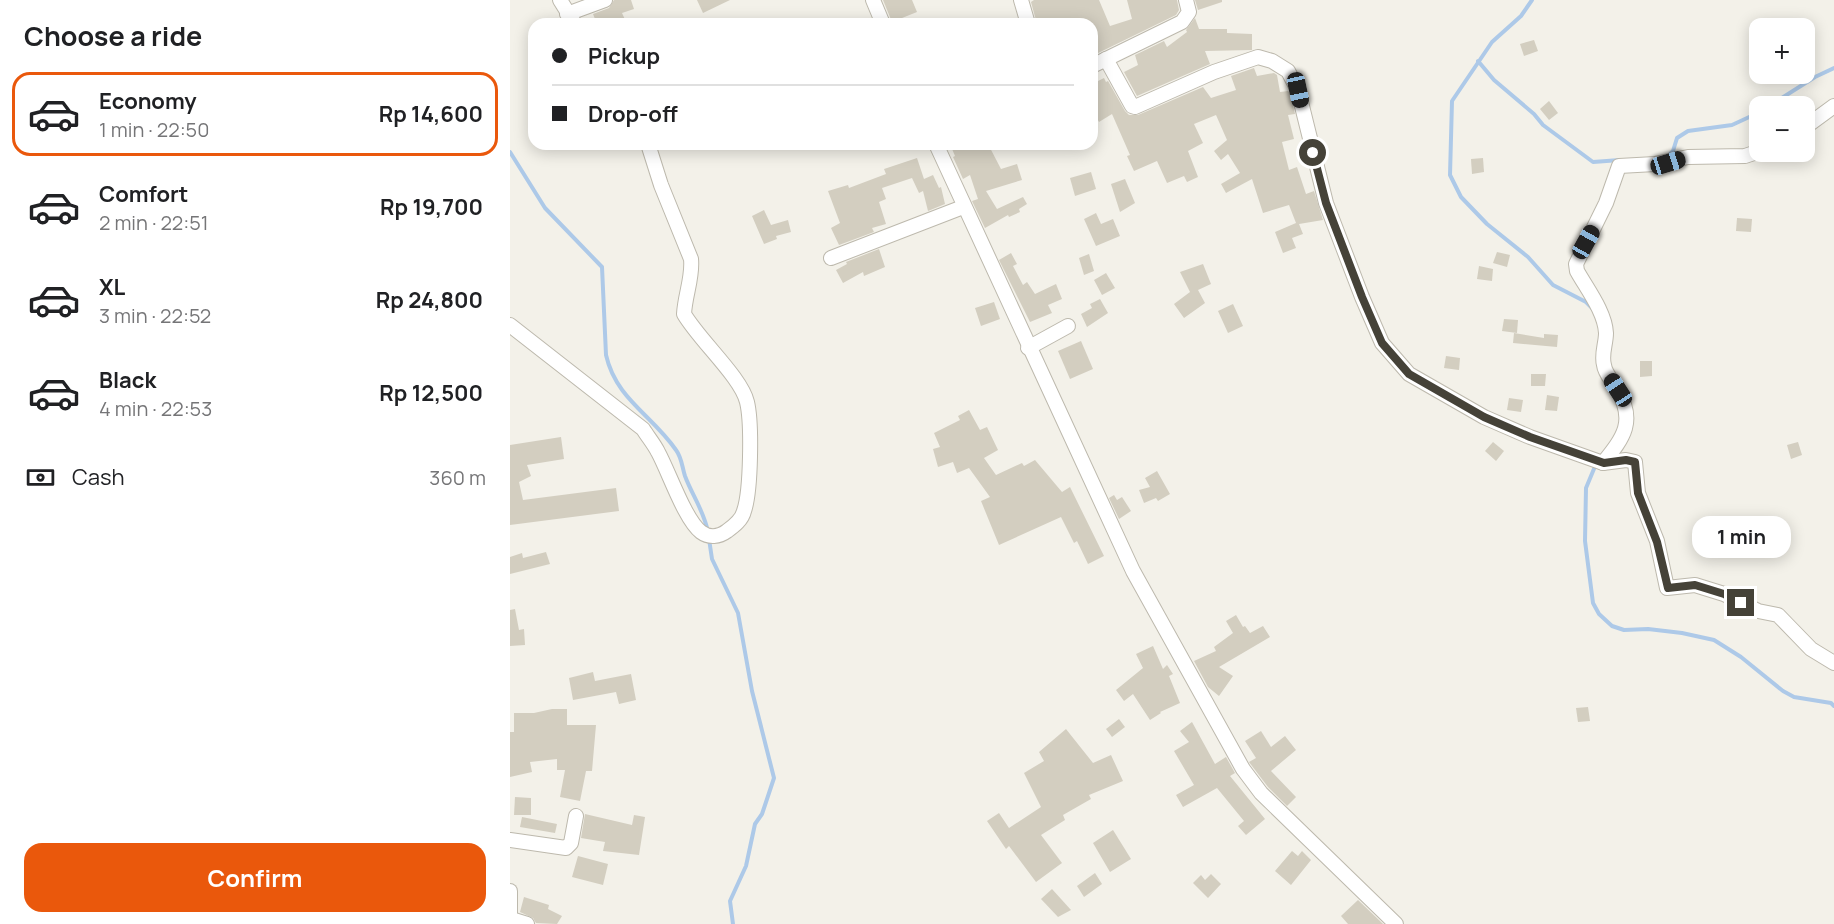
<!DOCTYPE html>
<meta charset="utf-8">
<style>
:root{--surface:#fff;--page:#f2f2f2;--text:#202124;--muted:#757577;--line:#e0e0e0;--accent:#ea580c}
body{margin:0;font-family:Manrope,sans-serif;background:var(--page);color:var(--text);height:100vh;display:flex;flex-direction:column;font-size:22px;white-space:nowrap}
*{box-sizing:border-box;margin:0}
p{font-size:20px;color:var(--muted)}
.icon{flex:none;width:33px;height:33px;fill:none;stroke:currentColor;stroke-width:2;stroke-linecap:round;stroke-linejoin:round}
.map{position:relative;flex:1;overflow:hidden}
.drawer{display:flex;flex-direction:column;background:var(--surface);width:510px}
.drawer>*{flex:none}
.guide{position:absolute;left:18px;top:18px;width:570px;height:132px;border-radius:18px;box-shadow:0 3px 15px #0003;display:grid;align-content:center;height:132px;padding:0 24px;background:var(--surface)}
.buttons{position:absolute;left:1239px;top:18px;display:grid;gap:12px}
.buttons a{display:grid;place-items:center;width:66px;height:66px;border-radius:12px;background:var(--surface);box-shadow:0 3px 15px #0003;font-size:30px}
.end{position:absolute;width:27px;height:27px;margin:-14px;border:8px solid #454238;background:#fff;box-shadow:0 0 0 3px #fff}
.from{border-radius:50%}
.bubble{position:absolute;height:42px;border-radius:18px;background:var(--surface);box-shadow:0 3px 15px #0003;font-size:20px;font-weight:700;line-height:42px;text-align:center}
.car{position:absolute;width:18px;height:36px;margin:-18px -9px;border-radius:8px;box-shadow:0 0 4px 2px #0007;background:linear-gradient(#222 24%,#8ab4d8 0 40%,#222 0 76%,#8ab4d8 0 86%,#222 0)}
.guide b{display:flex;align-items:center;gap:21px;height:57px;font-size:22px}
.guide b+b{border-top:2px solid var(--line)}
.guide i{width:15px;height:15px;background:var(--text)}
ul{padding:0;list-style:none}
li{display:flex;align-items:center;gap:18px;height:84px;margin:0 12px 9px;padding:0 12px;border:3px solid transparent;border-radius:18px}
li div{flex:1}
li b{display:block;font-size:22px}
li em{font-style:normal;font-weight:700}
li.on{border-color:var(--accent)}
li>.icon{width:54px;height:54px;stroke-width:1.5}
h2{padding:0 24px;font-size:27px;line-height:72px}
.pay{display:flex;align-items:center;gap:15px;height:66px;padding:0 24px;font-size:22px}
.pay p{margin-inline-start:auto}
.cta{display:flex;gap:12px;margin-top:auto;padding:12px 24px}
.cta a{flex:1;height:69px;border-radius:18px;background:var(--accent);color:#fff;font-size:24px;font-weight:700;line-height:69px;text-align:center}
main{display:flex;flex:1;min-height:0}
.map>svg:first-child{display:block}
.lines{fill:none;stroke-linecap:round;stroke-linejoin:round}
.stream{stroke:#adc9e8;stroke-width:4}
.building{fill:#d3cec0}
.minor-casing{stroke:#bdb9ad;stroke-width:16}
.minor{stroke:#fff;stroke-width:14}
.route{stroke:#454238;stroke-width:8}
</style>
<main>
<section class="drawer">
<h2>Choose a ride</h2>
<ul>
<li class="on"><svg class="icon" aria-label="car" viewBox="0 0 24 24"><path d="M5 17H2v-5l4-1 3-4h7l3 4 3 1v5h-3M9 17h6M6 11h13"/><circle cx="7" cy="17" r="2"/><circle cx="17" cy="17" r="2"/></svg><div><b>Economy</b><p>1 min · 22:50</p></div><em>Rp 14,600</em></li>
<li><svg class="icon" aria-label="car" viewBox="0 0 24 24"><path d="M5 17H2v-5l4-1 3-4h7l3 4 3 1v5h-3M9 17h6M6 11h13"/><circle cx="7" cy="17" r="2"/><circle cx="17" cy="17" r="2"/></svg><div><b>Comfort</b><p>2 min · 22:51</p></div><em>Rp 19,700</em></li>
<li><svg class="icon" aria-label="car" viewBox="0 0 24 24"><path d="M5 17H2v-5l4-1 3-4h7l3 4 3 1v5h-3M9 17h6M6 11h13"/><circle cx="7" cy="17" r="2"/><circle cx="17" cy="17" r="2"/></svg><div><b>XL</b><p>3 min · 22:52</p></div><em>Rp 24,800</em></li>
<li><svg class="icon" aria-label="car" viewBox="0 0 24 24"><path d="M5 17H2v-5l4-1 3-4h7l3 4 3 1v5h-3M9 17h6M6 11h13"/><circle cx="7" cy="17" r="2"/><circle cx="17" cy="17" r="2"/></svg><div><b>Black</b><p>4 min · 22:53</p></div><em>Rp 12,500</em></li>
</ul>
<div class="pay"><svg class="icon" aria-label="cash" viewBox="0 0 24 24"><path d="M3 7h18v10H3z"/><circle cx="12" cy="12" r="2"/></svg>Cash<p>360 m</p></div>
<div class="cta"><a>Confirm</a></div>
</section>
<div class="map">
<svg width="1324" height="924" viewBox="0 0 1324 924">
<rect width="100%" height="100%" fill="#f3f1e9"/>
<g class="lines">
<g class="stream">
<polyline points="1022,0 1011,16 982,42 942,101 940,175 951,197 977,224 1018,257 1043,285 1076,302 1083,309"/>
<polyline points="968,61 984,80 1024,114 1033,125 1083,162 1110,160"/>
<polyline points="1259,106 1305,77 1324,68"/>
<path d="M0 152 35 208 92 267 96 355C106 399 142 415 166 450 172 458 172 467 175 476 182 495 194 511 198 532"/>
<polyline points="1157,157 1163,151 1167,138 1178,131 1222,125 1250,112"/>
<polyline points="1086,464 1076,488 1075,541 1083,603 1089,614 1102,626 1114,630 1138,629 1172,633 1204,640 1231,657 1273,691 1284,697 1321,703 1324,706"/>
<polyline points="199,539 202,559 228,613 242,691 264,778 252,814 245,824 236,866 220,901 223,924"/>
</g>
</g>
<g class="building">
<polygon points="104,0 121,0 124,9 112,13 117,24 87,24 83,14 99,8"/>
<polygon points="187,0 220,0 193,13"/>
<polygon points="373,0 402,0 407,12 382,22"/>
<polygon points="524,0 589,0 600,26 622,19 617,0 667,0 669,10 666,15 582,56 582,47 587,45 582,37 582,24 527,24 521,2"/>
<polygon points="685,0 712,0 712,2 688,10"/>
<polygon points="685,18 689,29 717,29 717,33 742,34 742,50 695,51 700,64 627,96 614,72 628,65 625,55 654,41 657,47 677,32 676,30"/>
<polygon points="1024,40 1028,51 1014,56 1010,44"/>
<polygon points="744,68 747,76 764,73 767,75 770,92 778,91 780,93 785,114 778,115 784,139 772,142 779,170 787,167 796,194 804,191 813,220 789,224 793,234 782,238 786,248 773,253 765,232 786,223 779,205 753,213 742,179 716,193 711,184 730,173 718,154 711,160 704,151 717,140 706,115 684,124 693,143 678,151 688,177 677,182 674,176 657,183 647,161 624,171 617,156 620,155 602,114 589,122 582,109 582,84 594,78 596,82 598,81 615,111 619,115 628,115 693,87 701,98 726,90 721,76"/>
<polygon points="1039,101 1048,113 1039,120 1030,109"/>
<polygon points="440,144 478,144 491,169 507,164 512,180 476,191 487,209 513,197 517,204 509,209 510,212 499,217 498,215 475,228 462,201 468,199 460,175 453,179 443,157 445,156"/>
<polygon points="407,158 414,179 423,175 429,188 431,187 435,204 418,211 413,191 409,193 402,178 372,188 376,199 369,202 376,224 362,228 364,232 329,245 321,228 330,223 318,191 338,185 339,188 376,174 374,169"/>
<polygon points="973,158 974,172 962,174 961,159"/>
<polygon points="581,172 586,189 565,196 560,178"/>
<polygon points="615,179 625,203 610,212 601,184"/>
<polygon points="254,210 261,225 278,220 281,232 266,236 267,239 254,244 242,216"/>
<polygon points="586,213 591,224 603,219 610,236 586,246 574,219"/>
<polygon points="1227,218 1242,219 1241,232 1226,231"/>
<polygon points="369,249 375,267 354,276 353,272 333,283 326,270 337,264 336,262"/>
<polygon points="987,252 1000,255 997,267 983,263"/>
<polygon points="501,253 507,264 503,266 513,285 517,282 525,294 546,284 552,299 538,305 542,313 520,322 489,260"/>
<polygon points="579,254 584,271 574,275 569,258"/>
<polygon points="693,264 701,284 688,290 695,303 674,318 664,304 680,292 670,272"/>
<polygon points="969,266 983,269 982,281 967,279"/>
<polygon points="596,273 605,288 592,295 584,280"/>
<polygon points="590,299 598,313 577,327 571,314 582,308 580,304"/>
<polygon points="484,302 490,319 471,326 465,308"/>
<polygon points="723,304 733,326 718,333 708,311"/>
<polygon points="994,319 1008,320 1007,333 992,331"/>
<polygon points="1004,333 1034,338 1034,334 1048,335 1047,347 1003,343"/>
<polygon points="571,341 583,369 560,379 548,351"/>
<polygon points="936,356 950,358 949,370 934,368"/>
<polygon points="1130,361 1142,361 1142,376 1130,377"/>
<polygon points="1021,374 1036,374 1035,386 1021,386"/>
<polygon points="1037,395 1049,397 1047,411 1035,410"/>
<polygon points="999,398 1013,400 1011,412 997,410"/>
<polygon points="459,410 470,430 477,427 488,450 474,458 486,475 512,463 514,466 525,460 552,492 560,487 594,556 578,564 567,541 564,543 551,517 489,545 471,501 480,497 459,468 447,473 443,462 428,467 423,449 430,447 424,433 450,420 448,416"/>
<polygon points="51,437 54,459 17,465 21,476 9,482 13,500 106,488 109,511 0,525 0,445"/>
<polygon points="983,442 994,451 986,461 975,451"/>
<polygon points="1288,442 1292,455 1281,459 1277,445"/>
<polygon points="647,471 660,494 648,501 646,498 634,503 629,490 640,487 635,478"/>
<polygon points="604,495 607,500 612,497 621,511 609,519 599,498"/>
<polygon points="36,552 40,564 0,574 0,557 12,553 13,558"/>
<polygon points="5,609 9,630 14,629 15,645 0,646 0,610"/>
<polygon points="726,615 733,627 735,626 740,633 753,626 760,637 709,667 723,676 709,696 698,687 684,661 706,651 704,647 723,633 716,621"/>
<polygon points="643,646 653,669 657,665 663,674 659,676 670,703 650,712 651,713 640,720 623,694 614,701 606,690 633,668 626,654"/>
<polygon points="83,672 85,681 121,674 126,700 109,704 106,692 63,700 59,678"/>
<polygon points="1078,707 1080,721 1068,722 1066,708"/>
<polygon points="42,709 57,709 57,725 86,725 82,771 76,771 70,801 50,797 55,770 47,770 47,759 20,762 22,772 0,777 0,732 4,732 4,713 24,713"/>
<polygon points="609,719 615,727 602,737 596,729"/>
<polygon points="682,722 705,764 716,757 725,773 720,776 755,819 736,835 728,826 734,821 707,788 673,807 666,795 684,785 664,751 679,742 670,731"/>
<polygon points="556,729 583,763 601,755 613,781 579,795 581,799 553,815 555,820 531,835 552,863 526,882 499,846 496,849 477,821 489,813 499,828 531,807 514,773 534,761 529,752"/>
<polygon points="751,731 761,747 775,736 786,750 761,771 786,797 777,806 758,787 739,762 746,758 735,741"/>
<polygon points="5,797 21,798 21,815 4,815"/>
<polygon points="75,814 122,825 124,815 135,817 129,855 93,851 95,842 71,838"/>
<polygon points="12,817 47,824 45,833 10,827"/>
<polygon points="603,830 621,859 600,872 583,843"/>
<polygon points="782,851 788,856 792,851 801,860 781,885 765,871"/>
<polygon points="68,856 98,864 93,885 62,877"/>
<polygon points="585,873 592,884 574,897 567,886"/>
<polygon points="701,874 711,884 698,898 683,883 691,875 695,880"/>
<polygon points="542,889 561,910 548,917 531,899"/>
<polygon points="14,897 39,905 38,909 52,916 47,924 26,923 23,918 10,912"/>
<polygon points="848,900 872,923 873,924 838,924 831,916"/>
</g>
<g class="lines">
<defs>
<g id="minor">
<polyline points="50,0 65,24"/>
<polyline points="363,0 373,24"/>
<polyline points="511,0 518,24"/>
<polyline points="57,14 95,0"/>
<polyline points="596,59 622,106 625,107 704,72 748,57 762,61 778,71 788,90 816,203 852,297 872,343 899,374 974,417 1020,437 1093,463 1116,460 1125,462 1128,493 1147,541 1157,588 1185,585 1214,594 1248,611 1268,615 1301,649 1324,663"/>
<polyline points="582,66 672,22 679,12 676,0"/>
<polyline points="1294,128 1324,106"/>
<polyline points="426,144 623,571 733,769 751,793 886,924"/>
<polyline points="321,258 453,207"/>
<path d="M0 325 133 429C138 437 144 444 148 452 159 472 175 520 191 532 199 538 209 537 217 531 224 526 232 520 234 511 241 491 242 423 237 402 231 377 189 340 174 314 175 295 183 277 181 259L151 185 138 144"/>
<polyline points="518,348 558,326"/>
<path d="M1093 463C1114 437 1126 421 1107 389 1103 381 1095 374 1094 365 1091 354 1096 344 1096 333 1095 312 1077 289 1067 271L1066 264 1096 203 1109 166 1145 164 1178 157 1235 156 1250 151"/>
<polyline points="0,840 56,848 61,843 66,816"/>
<polyline points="0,891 0,924"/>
<polyline points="1,919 17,924"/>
</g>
</defs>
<use href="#minor" class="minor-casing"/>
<use href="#minor" class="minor"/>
</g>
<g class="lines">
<polyline class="route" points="803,153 816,203 852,297 872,343 899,374 974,417 1020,437 1094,463 1116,460 1125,462 1128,493 1147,542 1158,588 1185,585 1214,594 1231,603"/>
</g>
</svg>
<div class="buttons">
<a>+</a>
<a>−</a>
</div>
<i class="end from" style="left:803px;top:153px"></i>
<i class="end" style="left:1231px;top:603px"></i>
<div class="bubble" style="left:1182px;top:516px;width:99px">1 min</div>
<i class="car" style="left:788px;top:90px;rotate:168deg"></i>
<i class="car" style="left:1158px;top:163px;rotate:73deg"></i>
<i class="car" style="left:1076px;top:242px;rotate:29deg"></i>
<i class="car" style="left:1108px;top:390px;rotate:327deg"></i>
<div class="guide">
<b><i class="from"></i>Pickup</b>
<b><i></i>Drop-off</b>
</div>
</div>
</main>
